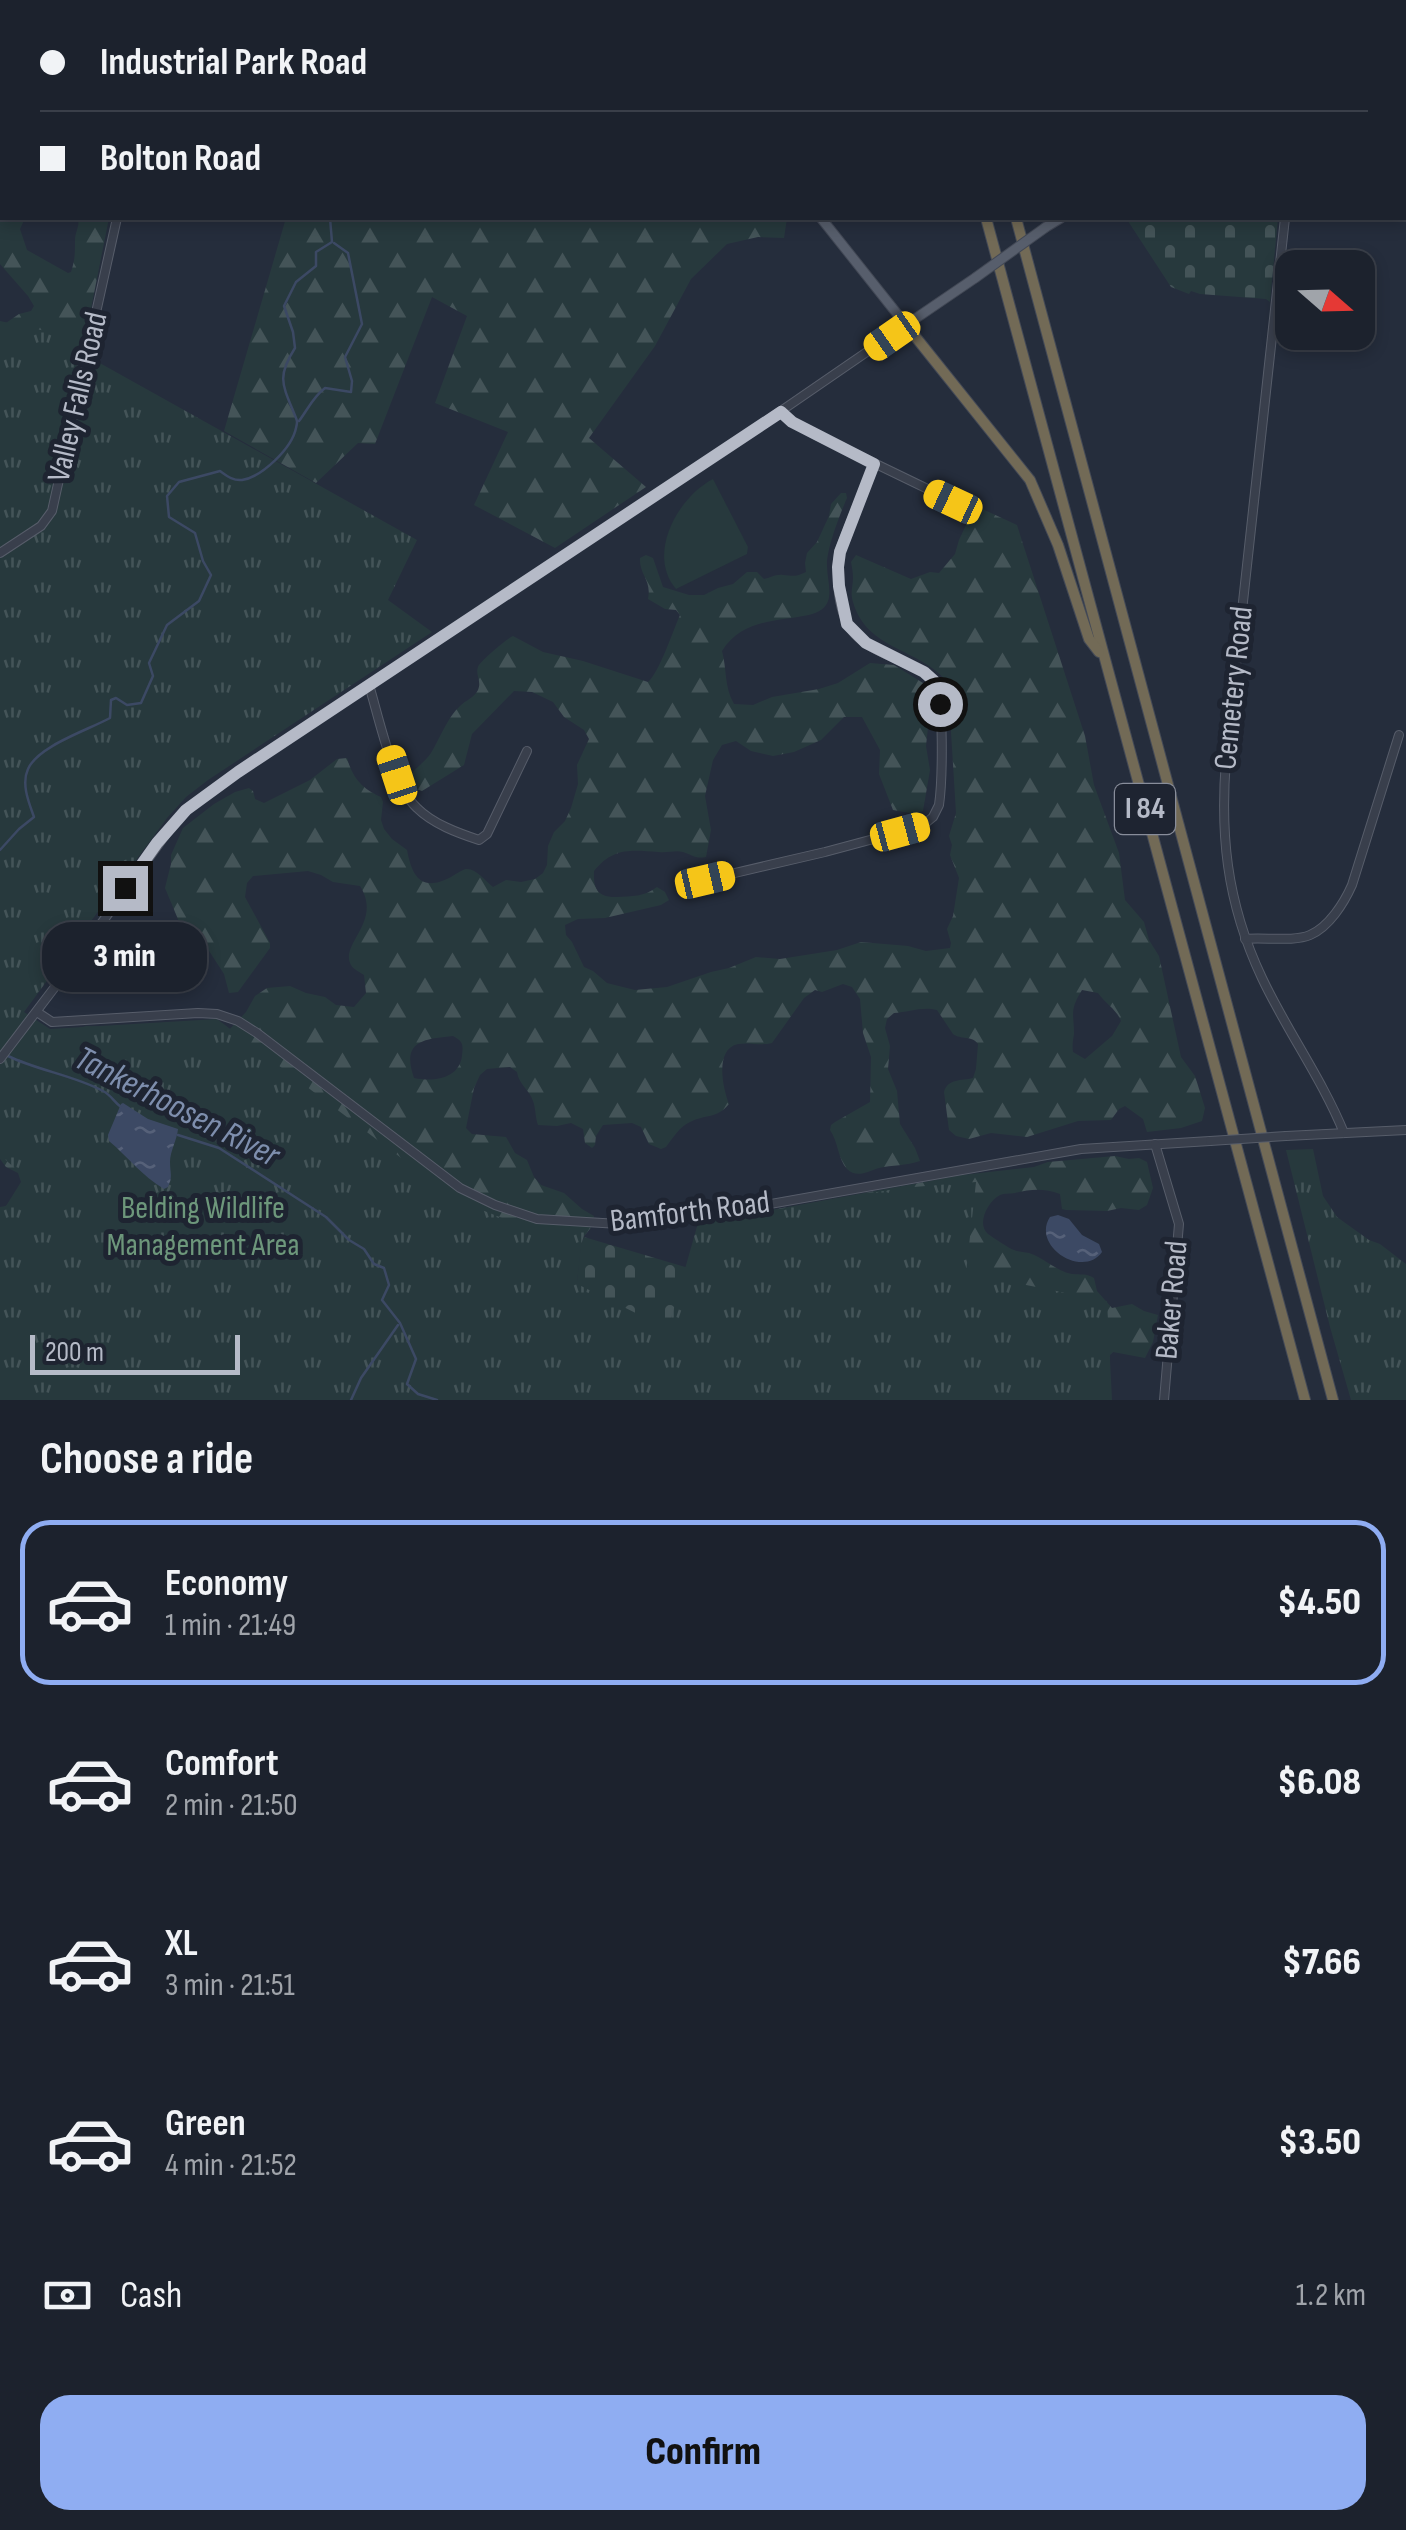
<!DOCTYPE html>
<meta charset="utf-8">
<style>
:root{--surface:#1c222d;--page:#252a35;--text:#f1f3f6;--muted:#a0a4aa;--line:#3a3f49;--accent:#8fadf2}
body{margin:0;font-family:"Sofia Sans Condensed",sans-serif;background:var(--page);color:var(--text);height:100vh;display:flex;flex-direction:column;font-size:38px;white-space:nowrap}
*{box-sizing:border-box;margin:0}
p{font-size:32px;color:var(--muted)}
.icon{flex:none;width:55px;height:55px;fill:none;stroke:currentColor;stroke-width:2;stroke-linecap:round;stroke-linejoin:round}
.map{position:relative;height:1400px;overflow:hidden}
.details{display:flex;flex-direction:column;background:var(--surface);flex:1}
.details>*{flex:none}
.top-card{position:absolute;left:0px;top:0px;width:1408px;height:220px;box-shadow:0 5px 15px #0003,0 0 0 2px var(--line);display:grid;align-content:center;height:220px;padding:0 40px;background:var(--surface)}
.needle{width:65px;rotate:110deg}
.fabs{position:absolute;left:1275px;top:250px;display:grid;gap:20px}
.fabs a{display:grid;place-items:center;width:100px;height:100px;border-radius:20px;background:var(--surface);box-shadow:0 5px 15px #0003,0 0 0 2px var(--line);font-size:50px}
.scale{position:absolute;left:30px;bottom:25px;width:210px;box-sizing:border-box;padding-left:10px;border:5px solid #b5bac7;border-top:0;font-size:28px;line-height:35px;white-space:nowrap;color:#b5bac7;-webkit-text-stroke:8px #1e2431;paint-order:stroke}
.end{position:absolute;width:45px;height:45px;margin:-22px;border:12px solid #b5bac7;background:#111;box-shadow:0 0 0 5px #111}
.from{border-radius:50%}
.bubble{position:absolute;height:70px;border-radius:30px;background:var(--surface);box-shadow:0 5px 15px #0003,0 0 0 2px var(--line);font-size:32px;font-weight:800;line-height:70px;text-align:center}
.car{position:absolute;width:30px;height:60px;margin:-30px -15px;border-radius:12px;box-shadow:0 0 8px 2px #0007;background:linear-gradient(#f5c518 24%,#345 0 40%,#f5c518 0 76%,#345 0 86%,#f5c518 0)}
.top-card b{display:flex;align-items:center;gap:35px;height:95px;font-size:38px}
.top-card b+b{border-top:2px solid var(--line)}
.top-card i{width:25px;height:25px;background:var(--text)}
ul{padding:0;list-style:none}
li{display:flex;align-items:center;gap:30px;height:165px;margin:0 20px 15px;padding:0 20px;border:5px solid transparent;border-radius:30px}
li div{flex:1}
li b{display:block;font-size:38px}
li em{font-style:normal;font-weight:800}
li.active{border-color:var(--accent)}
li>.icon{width:90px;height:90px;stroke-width:1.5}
h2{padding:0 40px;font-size:45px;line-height:120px}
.pay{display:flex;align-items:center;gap:25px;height:110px;padding:0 40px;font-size:38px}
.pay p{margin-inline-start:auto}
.action{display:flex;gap:20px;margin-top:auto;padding:20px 40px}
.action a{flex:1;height:115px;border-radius:30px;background:var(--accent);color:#111;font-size:40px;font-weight:800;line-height:115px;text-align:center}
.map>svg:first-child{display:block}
.forest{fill:url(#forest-firs);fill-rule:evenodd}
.cemetery{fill:url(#cemetery-stones)}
.park{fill:url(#park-tufts)}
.pitch{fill:#27393d}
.water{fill:url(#water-ripples)}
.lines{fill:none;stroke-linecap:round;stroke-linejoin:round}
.stream{stroke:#3c4964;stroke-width:2.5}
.minor-casing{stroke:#575d6a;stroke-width:10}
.major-casing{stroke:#424855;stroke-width:11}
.highway-casing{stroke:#444a57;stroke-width:12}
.minor{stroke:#393f4c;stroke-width:8}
.major{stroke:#575e6c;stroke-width:9}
.highway{stroke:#726a56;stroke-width:10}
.minor-bridge-casing{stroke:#575d6a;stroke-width:10;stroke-linecap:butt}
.major-bridge-casing{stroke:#424855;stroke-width:11;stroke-linecap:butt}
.minor-bridge{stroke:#393f4c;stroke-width:8}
.major-bridge{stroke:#575e6c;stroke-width:9}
.route{stroke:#b5bac7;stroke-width:12}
.labels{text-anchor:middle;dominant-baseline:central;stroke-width:10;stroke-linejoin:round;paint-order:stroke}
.shield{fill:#1e2431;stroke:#888d9a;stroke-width:2.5}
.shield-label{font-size:30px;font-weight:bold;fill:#b5bac7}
.street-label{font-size:32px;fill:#b5bac7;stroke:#1e2431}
.park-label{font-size:32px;fill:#6d977b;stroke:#1e2431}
.water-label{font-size:35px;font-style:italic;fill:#7e8ead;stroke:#1e2431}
</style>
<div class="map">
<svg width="1406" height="1400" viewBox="0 0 1406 1400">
<defs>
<pattern id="forest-firs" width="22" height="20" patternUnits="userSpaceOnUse" patternTransform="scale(2.5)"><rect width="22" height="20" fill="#27393d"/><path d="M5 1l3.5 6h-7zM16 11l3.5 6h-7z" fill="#445458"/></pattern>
<pattern id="cemetery-stones" width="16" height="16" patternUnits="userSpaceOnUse" patternTransform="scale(2.5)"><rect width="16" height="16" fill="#27393d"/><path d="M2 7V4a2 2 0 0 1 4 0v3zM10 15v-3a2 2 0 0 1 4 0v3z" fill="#445458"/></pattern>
<pattern id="park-tufts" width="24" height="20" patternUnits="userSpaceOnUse" patternTransform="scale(2.5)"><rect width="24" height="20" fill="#27393d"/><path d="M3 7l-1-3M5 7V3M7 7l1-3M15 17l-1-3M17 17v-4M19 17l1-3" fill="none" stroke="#445458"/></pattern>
<pattern id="water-ripples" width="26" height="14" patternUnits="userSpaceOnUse" patternTransform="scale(2.5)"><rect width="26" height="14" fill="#3c4964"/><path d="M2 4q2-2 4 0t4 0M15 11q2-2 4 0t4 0" fill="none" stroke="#566179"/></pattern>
</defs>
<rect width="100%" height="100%" fill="#252d3c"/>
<g class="forest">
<path d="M0 183 2 186V218H25L20 229 27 250 68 273 71 272C75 260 75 253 75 241 75 231 80 227 78 218H109L74 394 3 325 19 314 31 311 34 306 28 296 0 264Z"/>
<polygon points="286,218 787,218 784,238 758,237 727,244 691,279 655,346 589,438 646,487 555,548 474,505 508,432 435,403 467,316 432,297 375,444 358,443 316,483 224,431"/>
<path d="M841 493H846L847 498C840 514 826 550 827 566 827 578 833 595 826 605 811 627 749 607 722 651 727 669 724 687 734 704L753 705 772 697 819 689 838 683 870 663 894 665 923 683 928 690 930 709 926 746 930 770 923 811 915 814 893 810 879 774 880 750 862 717H844L821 740 794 752 773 756 751 751 736 741 722 745 713 760 705 796 711 830 706 857C695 859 693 855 683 852 676 850 667 853 659 852 631 850 613 847 594 871 593 889 598 898 617 897 632 896 644 897 657 887L665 892 669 900 661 905 605 918 578 919 565 925 566 935 572 942 584 967 593 971 607 983 635 990 667 987 711 972 729 968 756 957 780 959 837 950 861 942 908 946 926 951 950 948 951 943 947 929 953 916 959 878 950 855 952 845 949 836 956 813 948 683C921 648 867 651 853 602 850 592 853 587 853 578 853 572 852 567 851 562L856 555 911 579 930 572 939 573 955 554 959 540 974 508 978 507 1017 525 1022 541 1085 736 1094 785 1119 853 1125 900 1144 922 1149 940 1159 956 1181 1057 1195 1076 1205 1108 1202 1121 1181 1128 1147 1132 1143 1119 1125 1106 1119 1109 1111 1120 1078 1121 1027 1137 991 1133 969 1139 956 1136 949 1130 944 1092C948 1078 962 1081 973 1078L976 1069 978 1044C972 1035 961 1040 953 1034L937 1010C923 1006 908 1012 894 1013L887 1019 885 1028 890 1046 888 1069 897 1091 900 1124 915 1148 920 1161C906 1166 892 1165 879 1168 868 1171 857 1179 847 1169 838 1159 838 1141 830 1130L831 1125 835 1122 870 1102 871 1057 863 1033 860 999 852 987 843 984 822 992 815 990 804 998 772 1043C761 1046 749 1042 738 1044 714 1049 723 1089 729 1104 717 1119 705 1114 690 1122 680 1126 672 1139 666 1147L661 1149 649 1144 641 1127 632 1123 603 1125 596 1136 595 1145 592 1148 585 1143 583 1129 571 1123 557 1126 538 1125C535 1117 536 1109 533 1101 529 1089 519 1085 517 1072L510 1067 487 1069 480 1075 474 1088 466 1128 472 1134 506 1137 515 1153 527 1160 534 1177 541 1185 564 1193 582 1209 594 1216 593 1225 582 1239 576 1291 672 1328 695 1236 712 1221 962 1175 1034 1167 1048 1162 1115 1156 1129 1159 1139 1158 1147 1162 1153 1188 1147 1205 1139 1210 1121 1208 1107 1211 1066 1210 1062 1209 1060 1194C1044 1188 1031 1189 1015 1193 1010 1194 1004 1193 1000 1195 988 1201 976 1224 988 1234 994 1238 1008 1248 1014 1250 1019 1252 1024 1252 1029 1253 1044 1258 1056 1271 1072 1274 1081 1275 1086 1273 1094 1278L1097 1291 1112 1308 1132 1304 1144 1311 1158 1315 1153 1342 1145 1358 1113 1352 1110 1355 1107 1369 0 1400V1207L6 1206 21 1182 18 1173 6 1167 0 1159V1076L72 1030 86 1026 227 1032 246 1012 255 996 267 988 290 986 306 993 325 997 336 1005 354 1007 366 993 364 975C360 972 354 970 351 965 339 944 383 922 360 886L333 882 321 875 308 871 253 876 247 883 245 897 270 943V948L238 992 229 993 224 974 202 940 180 924 165 888 171 864V855L183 828 214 804 235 792 249 788 253 791 255 799 264 803 310 780 337 759 347 758C353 778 361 788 381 797L383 802 381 820 384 829 392 839 407 850C412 876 421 893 451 877 455 875 461 870 466 869 476 868 485 881 493 887L506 880 521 882 535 879 543 873 547 865 548 846 554 832 565 821 571 808 578 784 577 765 589 739 584 730 564 717 553 702 532 692 514 691 472 734 464 765 422 791 416 789 410 776C415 768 425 762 431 753 440 738 447 718 460 706 466 700 474 698 478 690 482 681 475 675 478 667 479 662 508 638 513 636L543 652 583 661 648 682C659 673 673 631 680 615L676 610 665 609 648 599C652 580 639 575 640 558L646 555 653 558 663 587 689 595H704L718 588 733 584 747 572H757L764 579C770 578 776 574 783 575 793 576 796 577 806 572L805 563 807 553 817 542 829 516 831 504ZM1082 990 1098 993C1105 1003 1117 1010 1121 1021L1112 1036 1085 1059 1073 1052C1072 1046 1073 1040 1074 1034 1074 1013 1069 1011 1082 990ZM453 1036C464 1042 463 1045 462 1056 459 1079 434 1082 414 1078 401 1041 423 1039 453 1036Z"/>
</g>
<g class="cemetery">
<polygon points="1126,218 1278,218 1270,302 1266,299 1200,294 1191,291 1189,294 1171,287"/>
<polygon points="584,1237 692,1269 672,1328 652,1326 576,1291 581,1244"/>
</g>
<g class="park">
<polygon points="0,321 82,339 80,352 417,540 388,600 432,632 208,780 186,797 167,818 24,1012 50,1029 217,1019 457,1200 502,1218 586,1230 569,1280 668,1329 698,1223 901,1188 976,1182 966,1273 1107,1301 1112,1400 0,1400 0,1210 34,1185 0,1155"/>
<polygon points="1313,1149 1323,1196 1337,1217 1369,1240 1380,1244 1406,1264 1406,1400 1351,1400 1330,1327 1286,1150"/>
</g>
<path class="pitch" d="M713 479 748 547 747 554 676 589C646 554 678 497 713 479Z"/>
<g class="water">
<path d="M123 1103 148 1119 178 1129C177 1140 170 1151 170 1162 170 1173 173 1177 168 1187L164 1189C142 1176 128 1157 109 1141L108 1135 121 1104Z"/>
<path d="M1058 1215 1069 1219 1082 1235 1099 1244 1102 1252C1083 1279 1031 1246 1050 1217Z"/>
</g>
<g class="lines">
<g class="stream">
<polyline points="371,2 373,0"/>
<path d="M299 421C308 409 313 397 325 388L351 392 352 381 345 357 362 324 348 253 334 243"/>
<path d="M0 850 19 829 34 817C29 803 21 784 28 769 38 746 88 730 110 718L111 700 116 698 127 705 141 703 153 676 149 663 167 625 199 601 211 575 203 561 195 533 169 517 167 496 179 482 220 471C227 476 233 481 242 480 262 477 292 448 296 428 298 420 297 421 294 413 282 384 277 376 295 348L293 332 284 306 296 282 316 266V252L332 242 330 218"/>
<path d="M8 1056C39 1071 73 1075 103 1091 111 1095 114 1102 121 1107"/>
<polyline points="178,1135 219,1148 326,1217 349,1240 364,1249 374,1264 384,1268 389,1285 382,1300 400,1323 416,1359 407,1384 418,1394 437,1400"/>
<polyline points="351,1400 361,1378 398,1325"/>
</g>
<defs>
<g id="minor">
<polyline points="97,0 98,2"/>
<path d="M1285 218 1227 748C1219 831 1226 902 1262 978 1287 1031 1322 1079 1344 1133"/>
<polyline points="781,412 793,422 814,434 967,508"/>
<polyline points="0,553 41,526 52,511 117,218"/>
<path d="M369 685C379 718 393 786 417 808 433 824 458 833 479 840L487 834 527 751"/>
<path d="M681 877 705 880 825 852 922 826 933 817 939 805C942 784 945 697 934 682 927 671 912 667 901 661 886 654 867 647 855 634 837 615 836 576 839 552L874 464"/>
<path d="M1245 939C1263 937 1294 942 1310 935 1329 927 1344 903 1352 885L1399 735"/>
<polyline points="37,1012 52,1022 198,1013 217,1014 238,1021 257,1033 460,1188 495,1205 537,1219 619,1224 748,1208 1081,1149 1210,1141"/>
<polyline points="0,1059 61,979 171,827 186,810 238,772 746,435 906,325"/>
<polyline points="1286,1136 1406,1130"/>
<polyline points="1155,1144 1179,1224 1164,1400"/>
</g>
<g id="major">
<polyline points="714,0 715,2"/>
<polyline points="1140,0 1140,2"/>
<polyline points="1376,2 1380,0"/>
<polyline points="821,218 906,325 975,278"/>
<polyline points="1046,227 1061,218"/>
</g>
<g id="highway">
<polyline points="927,0 928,2"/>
<polyline points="957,0 958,2"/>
<polyline points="881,2 882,0"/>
<polyline points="1006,2 1006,0"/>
<polyline points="986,218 1305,1400"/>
<polyline points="1016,218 1333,1400"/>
<polyline points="906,325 1030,480 1058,545 1089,639 1099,652"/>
</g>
</defs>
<use href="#minor" class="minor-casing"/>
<use href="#major" class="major-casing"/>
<use href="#highway" class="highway-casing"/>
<use href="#minor" class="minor"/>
<use href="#major" class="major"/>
<use href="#highway" class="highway"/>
<defs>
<polyline id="minor-bridge" points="1210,1141 1286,1136"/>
<polyline id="major-bridge" points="975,278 1046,227"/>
</defs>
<use href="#minor-bridge" class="minor-bridge-casing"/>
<use href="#major-bridge" class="major-bridge-casing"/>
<use href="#minor-bridge" class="minor-bridge"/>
<use href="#major-bridge" class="major-bridge"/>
</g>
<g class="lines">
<polyline class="route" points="125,888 157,843 186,810 238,772 781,412 792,422 874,464 840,552 838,567 839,586 847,624 866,643 924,672 934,681 940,704"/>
</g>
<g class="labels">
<rect class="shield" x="1115" y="784" width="60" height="50" rx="8"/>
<g class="shield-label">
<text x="1145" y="809">I 84</text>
</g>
<g class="street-label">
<text transform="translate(78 397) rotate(-77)">Valley Falls Road</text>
<text transform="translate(1234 688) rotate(-84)">Cemetery Road</text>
<text transform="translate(690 1212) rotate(-7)">Bamforth Road</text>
<text transform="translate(1172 1300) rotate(-85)">Baker Road</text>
</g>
<g class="park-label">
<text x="203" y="1208">Belding Wildlife<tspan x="203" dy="37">Management Area</tspan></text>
</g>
<g class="water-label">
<text transform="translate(177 1107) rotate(27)">Tankerhoosen River</text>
</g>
</g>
</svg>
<div class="fabs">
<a><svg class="needle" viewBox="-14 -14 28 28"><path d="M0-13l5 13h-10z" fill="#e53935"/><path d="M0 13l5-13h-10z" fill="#a0a4aa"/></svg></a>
</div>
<div class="scale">200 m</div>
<i class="end from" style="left:940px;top:704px"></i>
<i class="end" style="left:125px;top:888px"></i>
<div class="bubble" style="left:42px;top:922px;width:165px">3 min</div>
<i class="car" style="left:892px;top:336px;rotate:235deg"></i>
<i class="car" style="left:953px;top:502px;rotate:295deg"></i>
<i class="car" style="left:397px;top:775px;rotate:342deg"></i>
<i class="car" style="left:900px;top:832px;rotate:75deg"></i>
<i class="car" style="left:705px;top:880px;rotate:77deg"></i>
<div class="top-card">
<b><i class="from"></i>Industrial Park Road</b>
<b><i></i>Bolton Road</b>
</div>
</div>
<section class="details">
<h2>Choose a ride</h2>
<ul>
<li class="active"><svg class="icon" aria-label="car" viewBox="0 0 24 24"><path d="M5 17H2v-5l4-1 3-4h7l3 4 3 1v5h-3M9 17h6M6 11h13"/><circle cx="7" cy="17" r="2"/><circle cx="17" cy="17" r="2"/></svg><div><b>Economy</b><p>1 min · 21:49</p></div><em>$4.50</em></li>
<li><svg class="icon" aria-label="car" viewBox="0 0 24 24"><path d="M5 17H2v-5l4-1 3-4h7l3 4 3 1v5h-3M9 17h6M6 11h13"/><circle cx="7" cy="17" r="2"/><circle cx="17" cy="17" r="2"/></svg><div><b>Comfort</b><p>2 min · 21:50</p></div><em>$6.08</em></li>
<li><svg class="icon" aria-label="car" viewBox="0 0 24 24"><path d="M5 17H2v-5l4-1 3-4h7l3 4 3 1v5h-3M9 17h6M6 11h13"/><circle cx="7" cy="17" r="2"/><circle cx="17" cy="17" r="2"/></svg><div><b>XL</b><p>3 min · 21:51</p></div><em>$7.66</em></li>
<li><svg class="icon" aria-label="car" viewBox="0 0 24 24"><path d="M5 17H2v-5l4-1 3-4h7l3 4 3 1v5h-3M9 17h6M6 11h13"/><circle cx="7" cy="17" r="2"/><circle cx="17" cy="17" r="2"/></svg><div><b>Green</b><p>4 min · 21:52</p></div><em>$3.50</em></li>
</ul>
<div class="pay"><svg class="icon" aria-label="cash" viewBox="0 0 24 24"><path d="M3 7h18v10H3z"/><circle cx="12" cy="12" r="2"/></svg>Cash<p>1.2 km</p></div>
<div class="action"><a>Confirm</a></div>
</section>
